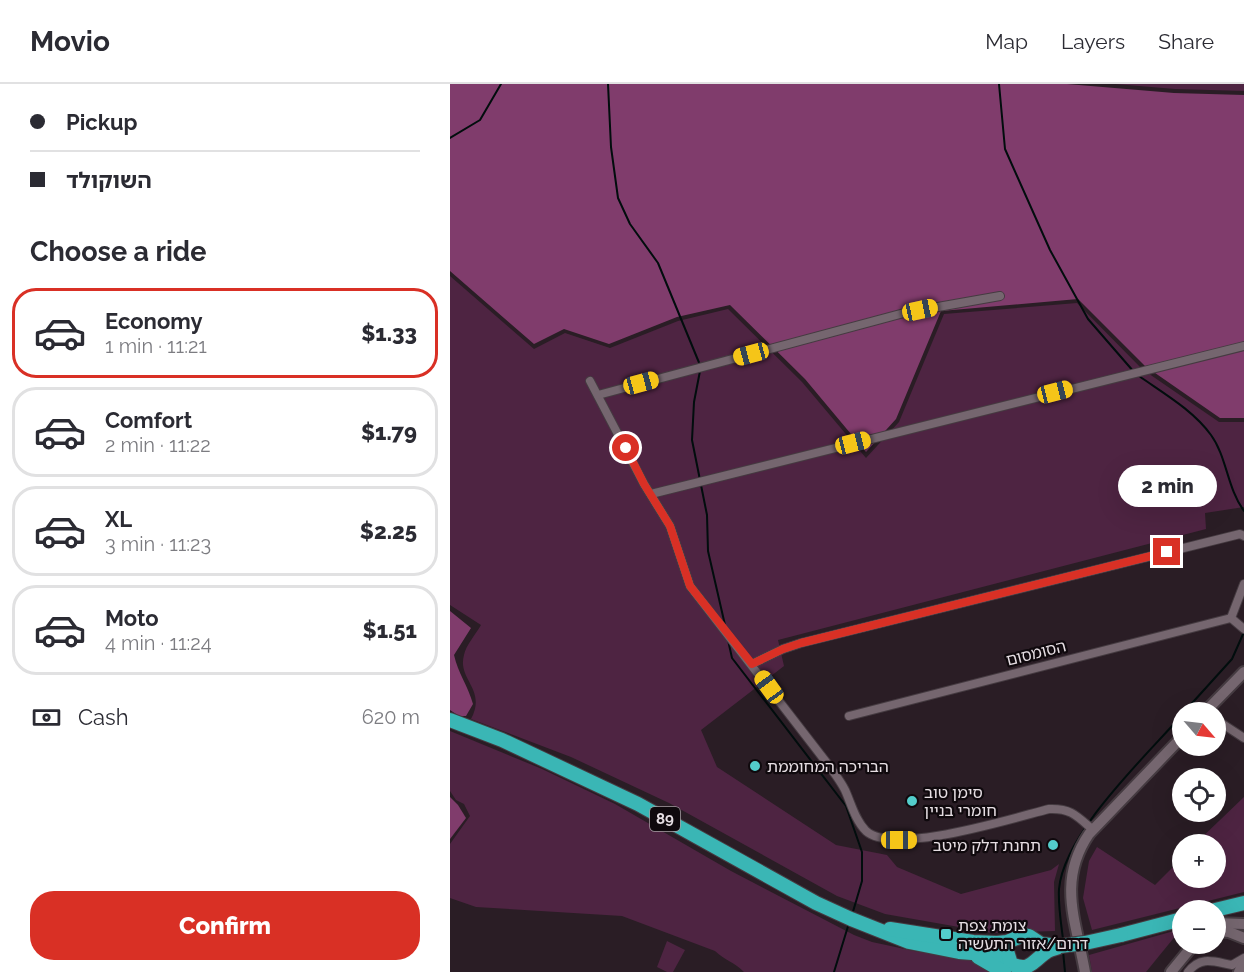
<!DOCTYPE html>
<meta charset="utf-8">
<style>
:root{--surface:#fff;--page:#f7f7f7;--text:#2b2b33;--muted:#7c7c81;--line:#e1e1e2;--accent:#d93025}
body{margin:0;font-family:Raleway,"Noto Sans Hebrew",sans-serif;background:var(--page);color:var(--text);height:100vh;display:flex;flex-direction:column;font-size:22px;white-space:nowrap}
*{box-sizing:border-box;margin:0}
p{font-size:20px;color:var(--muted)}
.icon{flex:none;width:33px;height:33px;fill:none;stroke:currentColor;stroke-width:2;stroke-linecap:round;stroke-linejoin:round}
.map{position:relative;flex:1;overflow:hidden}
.side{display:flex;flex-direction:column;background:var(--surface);width:450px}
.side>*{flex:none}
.guide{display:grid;align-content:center;height:132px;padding:0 30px;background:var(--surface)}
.needle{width:39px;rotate:118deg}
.buttons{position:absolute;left:722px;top:618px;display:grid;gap:12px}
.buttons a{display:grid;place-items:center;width:54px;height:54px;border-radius:50%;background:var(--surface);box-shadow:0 6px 24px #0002;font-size:30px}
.end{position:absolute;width:27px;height:27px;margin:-14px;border:8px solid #d93025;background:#fff;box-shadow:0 0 0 3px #fff}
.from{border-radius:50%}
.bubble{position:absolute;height:42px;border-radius:21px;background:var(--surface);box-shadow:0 6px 24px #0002;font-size:20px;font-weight:800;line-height:42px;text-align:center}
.car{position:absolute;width:18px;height:36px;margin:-18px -9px;border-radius:8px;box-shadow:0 0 4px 2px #0007;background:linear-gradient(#f5c518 24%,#345 0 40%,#f5c518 0 76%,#345 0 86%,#f5c518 0)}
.guide b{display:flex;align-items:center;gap:21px;height:57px;font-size:22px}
.guide b+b{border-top:2px solid var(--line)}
.guide i{width:15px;height:15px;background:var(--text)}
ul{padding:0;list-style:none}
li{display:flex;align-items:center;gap:18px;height:90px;margin:0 12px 9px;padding:0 18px;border:3px solid var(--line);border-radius:24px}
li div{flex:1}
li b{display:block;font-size:22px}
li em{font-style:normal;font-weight:800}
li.active{border-color:var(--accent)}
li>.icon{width:54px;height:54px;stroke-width:1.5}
h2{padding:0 30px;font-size:27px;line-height:72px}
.pay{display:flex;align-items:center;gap:15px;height:66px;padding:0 30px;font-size:22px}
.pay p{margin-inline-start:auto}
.primary-button{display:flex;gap:12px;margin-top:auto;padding:12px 30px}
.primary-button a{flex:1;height:69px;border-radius:24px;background:var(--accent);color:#fff;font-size:24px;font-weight:800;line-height:69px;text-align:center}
header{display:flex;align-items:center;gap:36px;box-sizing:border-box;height:84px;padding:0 30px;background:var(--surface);border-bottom:2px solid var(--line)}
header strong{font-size:28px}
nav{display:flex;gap:33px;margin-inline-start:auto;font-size:21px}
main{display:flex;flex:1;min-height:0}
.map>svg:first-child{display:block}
.green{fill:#4e2442}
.forest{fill:#803c6c}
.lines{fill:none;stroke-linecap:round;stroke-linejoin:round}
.stream{stroke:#010d0d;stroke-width:2}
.street-casing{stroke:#453b41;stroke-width:10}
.secondary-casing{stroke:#453b41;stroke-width:14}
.highway-casing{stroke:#453b41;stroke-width:16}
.street{stroke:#75666f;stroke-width:8}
.secondary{stroke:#75666f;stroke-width:10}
.highway{stroke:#3ab6b5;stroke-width:14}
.highway-bridge-casing{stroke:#453b41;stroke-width:16;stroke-linecap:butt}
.highway-bridge{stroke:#3ab6b5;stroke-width:14}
.route{stroke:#d93025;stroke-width:8}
.poi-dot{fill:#53cdcb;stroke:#0f090d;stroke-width:2}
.labels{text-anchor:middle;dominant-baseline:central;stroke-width:4.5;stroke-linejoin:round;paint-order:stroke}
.shield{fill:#0f090d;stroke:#a69ea3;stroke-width:1.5}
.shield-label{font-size:15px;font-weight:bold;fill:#e6dee3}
.street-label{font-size:16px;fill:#e6dee3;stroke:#0f090d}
.poi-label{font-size:16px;fill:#e6dee3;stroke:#0f090d;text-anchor:start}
</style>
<header>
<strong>Movio</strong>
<nav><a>Map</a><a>Layers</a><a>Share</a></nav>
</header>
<main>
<section class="side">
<div class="guide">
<b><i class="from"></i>Pickup</b>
<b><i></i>השוקולד</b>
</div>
<h2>Choose a ride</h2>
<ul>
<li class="active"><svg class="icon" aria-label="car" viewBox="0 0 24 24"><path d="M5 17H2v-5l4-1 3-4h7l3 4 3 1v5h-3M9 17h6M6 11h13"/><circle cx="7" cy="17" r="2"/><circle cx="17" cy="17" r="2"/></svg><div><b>Economy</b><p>1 min · 11:21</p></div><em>$1.33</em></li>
<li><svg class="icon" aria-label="car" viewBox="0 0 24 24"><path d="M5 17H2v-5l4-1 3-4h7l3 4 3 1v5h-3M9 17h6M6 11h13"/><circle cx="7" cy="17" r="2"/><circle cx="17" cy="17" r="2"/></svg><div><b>Comfort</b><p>2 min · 11:22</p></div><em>$1.79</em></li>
<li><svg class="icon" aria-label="car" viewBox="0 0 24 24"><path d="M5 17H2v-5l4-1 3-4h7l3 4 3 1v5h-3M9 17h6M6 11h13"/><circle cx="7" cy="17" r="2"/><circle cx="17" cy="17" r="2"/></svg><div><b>XL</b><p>3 min · 11:23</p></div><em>$2.25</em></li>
<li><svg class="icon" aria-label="car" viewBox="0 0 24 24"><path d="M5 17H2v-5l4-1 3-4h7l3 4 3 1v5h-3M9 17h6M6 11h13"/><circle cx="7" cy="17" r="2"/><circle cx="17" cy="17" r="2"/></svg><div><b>Moto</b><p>4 min · 11:24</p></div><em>$1.51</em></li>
</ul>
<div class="pay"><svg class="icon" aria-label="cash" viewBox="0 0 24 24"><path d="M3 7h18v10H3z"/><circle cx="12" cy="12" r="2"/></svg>Cash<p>620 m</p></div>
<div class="primary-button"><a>Confirm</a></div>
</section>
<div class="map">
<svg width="794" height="888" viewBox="0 0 794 888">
<rect width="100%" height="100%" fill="#2a1d25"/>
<g class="green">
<polygon points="665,0 794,0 794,7 725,5"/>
<path d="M0 192 84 265 115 249 160 264 228 237 278 225 352 298 416 374 449 338 494 230 627 219 692 285 769 338H794V423L755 429 756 445 328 556 334 582 251 646 267 683 386 761 437 771 447 783 511 810 601 786 609 780 604 798 605 847 543 849 435 830 387 812 219 719 121 673 21 635C37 605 7 596 14 571 16 561 26 550 31 541L0 521Z"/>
<path d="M0 647 92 685 165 720 281 787 404 851 422 858 464 867 541 879 557 888H294C286 879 274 876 265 867L172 832 26 823 0 814V760L20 732 14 720 6 716 0 707Z"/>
<polygon points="794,713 794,808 642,846 633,814 639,777 647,763 705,801 732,774 732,794 765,794 765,760 745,760"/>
<polygon points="731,845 696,888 642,888 639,871"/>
<polygon points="217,857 235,866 223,888 217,888 207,883"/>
</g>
<g class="forest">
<polygon points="0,0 617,0 724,9 794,11 794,334 770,334 695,282 628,215 491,227 446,335 416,368 355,295 280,221 227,233 159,260 114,245 84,260 0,187"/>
<path d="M0 527 21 544 4 571C8 589 18 602 23 620L16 632H9L0 626Z"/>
<polygon points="0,713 8,721 16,734 0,755"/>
</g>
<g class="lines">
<g class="stream">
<polyline points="158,0 161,63 168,114 180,140 208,179 250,281"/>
<polyline points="549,0 555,65 600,166 638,235 684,288"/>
<polyline points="0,54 30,36 51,0"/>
<polyline points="250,287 244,318 242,356 257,431 258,467 275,541"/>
<path d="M689 292C713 309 743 326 761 351 777 373 777 404 794 427"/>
<polyline points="278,556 282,574 396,722 412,768 412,797 402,831"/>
<polyline points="734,628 782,575 794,548"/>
<path d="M613 855C611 839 608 821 609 805 614 749 695 673 732 631"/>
<polyline points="613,867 615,888"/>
<polyline points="384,888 399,839"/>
</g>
<defs>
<g id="street">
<path d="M140 297 194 400 220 442 240 502 380 683C385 690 391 698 395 706 401 719 405 736 416 747 443 772 563 734 599 725 621 724 627 732 643 746"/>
<polyline points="148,311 454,229 550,212"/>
<polyline points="201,410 794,262"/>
<polyline points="794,500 781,534 794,545"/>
<polyline points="302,580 333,565 351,559 782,452 790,450 794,452"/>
<polyline points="399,632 781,534"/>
<polyline points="765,635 794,654"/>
<path d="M738 888C751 871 765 878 782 881L794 874"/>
</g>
<g id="secondary">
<polyline points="755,628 794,588"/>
<polyline points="765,839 794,840"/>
<polyline points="765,847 779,848 794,854"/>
<path d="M635 888C626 837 607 797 639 750L732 653"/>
<polyline points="721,888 744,860"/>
<polyline points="789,888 794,879"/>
</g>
<g id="highway">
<polyline points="0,636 52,656 188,720 366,819 401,835 459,858 509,868 548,871 558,875"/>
<polyline points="765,826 794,819"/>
<polyline points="440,845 523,858 547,859 557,858 574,851 579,852 591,860 610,862"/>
<polyline points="671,851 732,835"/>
<path d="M557 867 561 880C580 888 582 878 595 869 598 866 604 865 609 863"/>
<polyline points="528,873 554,888"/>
</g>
</defs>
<use href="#street" class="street-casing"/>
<use href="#secondary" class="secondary-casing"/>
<use href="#highway" class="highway-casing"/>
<use href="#street" class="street"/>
<use href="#secondary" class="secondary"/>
<use href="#highway" class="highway"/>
<defs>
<polyline id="highway-bridge" points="610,862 635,859 671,851"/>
</defs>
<use href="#highway-bridge" class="highway-bridge-casing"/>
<use href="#highway-bridge" class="highway-bridge"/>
</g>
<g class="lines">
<polyline class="route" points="176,364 194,400 220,442 240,502 302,580 333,565 351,559 717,468"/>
</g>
<g class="poi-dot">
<circle cx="305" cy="682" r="6"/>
<circle cx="462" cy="717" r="6"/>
<circle cx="603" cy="761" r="6"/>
<rect x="490" y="844" width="12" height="12" rx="3"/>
</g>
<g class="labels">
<rect class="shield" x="200" y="723" width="30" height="24" rx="4.5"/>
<g class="shield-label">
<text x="215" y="735">89</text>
</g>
<g class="street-label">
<text transform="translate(586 569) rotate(-14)">הסומסום</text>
</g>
<g class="poi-label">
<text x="317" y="682">הבריכה המחוממת</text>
<text x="474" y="708">סימן טוב<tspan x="474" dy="18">חומרי בניין</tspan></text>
<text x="591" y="761" text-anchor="end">תחנת דלק מיטב</text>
<text x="508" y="841">צומת צפת<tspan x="508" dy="18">דרום/אזור התעשיה</tspan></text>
</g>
</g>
</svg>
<div class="buttons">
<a><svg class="needle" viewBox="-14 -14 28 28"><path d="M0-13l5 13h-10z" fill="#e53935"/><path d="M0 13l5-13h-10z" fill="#7c7c81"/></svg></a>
<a><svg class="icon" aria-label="locate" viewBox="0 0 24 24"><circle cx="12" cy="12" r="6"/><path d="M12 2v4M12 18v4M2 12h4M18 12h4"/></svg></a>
<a>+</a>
<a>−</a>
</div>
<i class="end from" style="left:176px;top:364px"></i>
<i class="end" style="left:717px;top:468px"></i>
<div class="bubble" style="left:668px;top:381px;width:99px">2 min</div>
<i class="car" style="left:470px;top:226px;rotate:78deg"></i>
<i class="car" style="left:301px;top:270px;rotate:255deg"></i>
<i class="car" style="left:191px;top:299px;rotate:75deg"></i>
<i class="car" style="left:605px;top:308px;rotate:76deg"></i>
<i class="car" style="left:403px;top:359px;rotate:76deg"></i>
<i class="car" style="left:319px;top:603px;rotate:324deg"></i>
<i class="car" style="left:449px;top:756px;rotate:90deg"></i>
</div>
</main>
